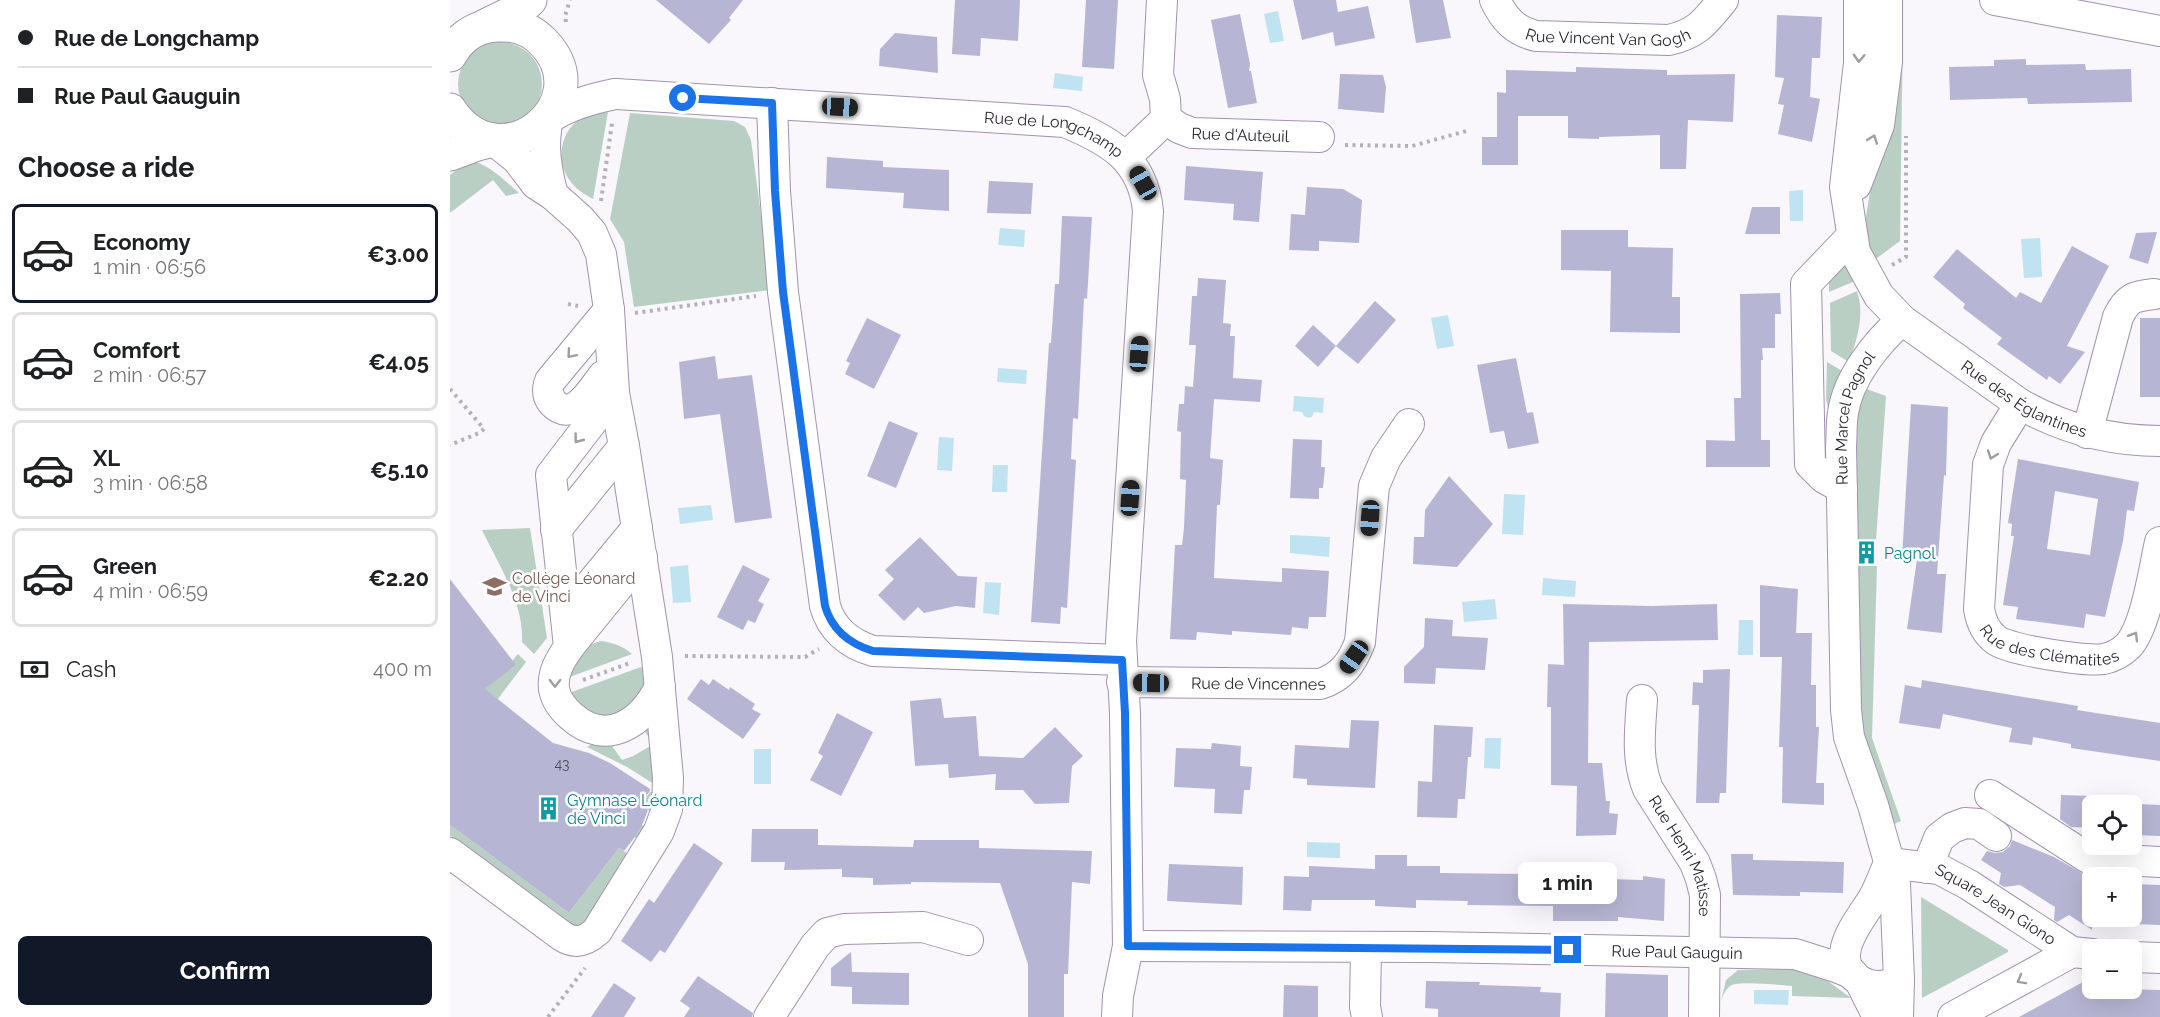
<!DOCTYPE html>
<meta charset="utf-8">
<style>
:root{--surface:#fff;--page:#f2f2f2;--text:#202124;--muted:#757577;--line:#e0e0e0;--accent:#111827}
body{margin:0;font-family:Raleway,sans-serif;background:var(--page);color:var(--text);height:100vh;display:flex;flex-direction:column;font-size:22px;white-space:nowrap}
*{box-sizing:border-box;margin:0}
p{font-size:20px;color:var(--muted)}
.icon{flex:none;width:33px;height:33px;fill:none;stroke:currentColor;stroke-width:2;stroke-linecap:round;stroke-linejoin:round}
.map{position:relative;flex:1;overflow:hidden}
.sheet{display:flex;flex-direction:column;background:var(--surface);width:450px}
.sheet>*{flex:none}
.top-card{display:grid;align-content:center;height:132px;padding:0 18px;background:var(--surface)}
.fabs{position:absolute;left:1632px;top:795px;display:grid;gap:12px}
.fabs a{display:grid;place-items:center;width:60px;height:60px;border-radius:9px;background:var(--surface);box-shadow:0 6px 24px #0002;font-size:30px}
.end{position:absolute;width:27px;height:27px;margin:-14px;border:8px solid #1a73e8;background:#fff;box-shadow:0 0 0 3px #fff}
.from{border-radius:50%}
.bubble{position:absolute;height:42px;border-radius:9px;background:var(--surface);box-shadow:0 6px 24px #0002;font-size:20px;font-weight:700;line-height:42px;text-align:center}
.car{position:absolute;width:18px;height:36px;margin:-18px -9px;border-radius:8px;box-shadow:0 0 4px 2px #0007;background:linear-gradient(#222 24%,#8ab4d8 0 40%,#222 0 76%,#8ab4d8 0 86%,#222 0)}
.top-card b{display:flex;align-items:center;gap:21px;height:57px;font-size:22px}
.top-card b+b{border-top:2px solid var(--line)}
.top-card i{width:15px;height:15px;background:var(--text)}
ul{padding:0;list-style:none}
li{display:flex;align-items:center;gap:18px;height:99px;margin:0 12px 9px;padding:0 6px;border:3px solid var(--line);border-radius:9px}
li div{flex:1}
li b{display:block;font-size:22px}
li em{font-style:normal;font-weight:700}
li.current{border-color:var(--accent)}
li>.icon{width:54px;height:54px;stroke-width:1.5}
h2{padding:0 18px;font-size:27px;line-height:72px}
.pay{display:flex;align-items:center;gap:15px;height:66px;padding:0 18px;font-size:22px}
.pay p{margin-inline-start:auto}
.cta{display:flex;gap:12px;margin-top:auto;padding:12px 18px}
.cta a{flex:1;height:69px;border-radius:9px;background:var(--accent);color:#fff;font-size:24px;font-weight:700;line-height:69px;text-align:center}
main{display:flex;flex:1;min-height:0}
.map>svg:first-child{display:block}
.green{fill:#b9cfc3}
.water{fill:#bfe3f0}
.building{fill:#b6b6d4;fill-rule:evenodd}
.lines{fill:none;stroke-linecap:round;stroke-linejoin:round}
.minor-casing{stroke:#a193ae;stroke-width:32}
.major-casing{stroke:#a193ae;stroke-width:35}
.path{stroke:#b4b0b8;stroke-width:4;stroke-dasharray:3 4.5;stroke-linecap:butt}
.minor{stroke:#fff;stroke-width:30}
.major{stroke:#fff;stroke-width:33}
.oneway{stroke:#a09da2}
.route{stroke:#1a73e8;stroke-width:8}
.labels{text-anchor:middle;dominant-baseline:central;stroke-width:5;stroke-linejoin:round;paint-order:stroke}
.number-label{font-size:14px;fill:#4e4a5a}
.street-label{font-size:16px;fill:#2c2631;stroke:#fff}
.culture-label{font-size:16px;fill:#0d838f;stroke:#fff;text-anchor:start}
.education-label{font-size:16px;fill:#785e54;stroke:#fff;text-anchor:start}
</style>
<main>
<section class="sheet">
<div class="top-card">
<b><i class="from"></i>Rue de Longchamp</b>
<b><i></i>Rue Paul Gauguin</b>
</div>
<h2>Choose a ride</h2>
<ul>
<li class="current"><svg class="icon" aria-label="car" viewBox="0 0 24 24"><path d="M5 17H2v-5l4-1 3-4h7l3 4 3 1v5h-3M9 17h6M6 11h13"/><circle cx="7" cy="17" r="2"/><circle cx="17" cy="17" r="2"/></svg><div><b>Economy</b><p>1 min · 06:56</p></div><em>€3.00</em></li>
<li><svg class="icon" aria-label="car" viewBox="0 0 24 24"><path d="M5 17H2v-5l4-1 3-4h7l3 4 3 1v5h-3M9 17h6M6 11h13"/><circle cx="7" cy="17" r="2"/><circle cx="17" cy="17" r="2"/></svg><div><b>Comfort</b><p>2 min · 06:57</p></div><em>€4.05</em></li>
<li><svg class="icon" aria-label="car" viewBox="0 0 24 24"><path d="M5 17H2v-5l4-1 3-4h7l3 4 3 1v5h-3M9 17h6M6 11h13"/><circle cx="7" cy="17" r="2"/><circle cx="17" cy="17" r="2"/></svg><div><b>XL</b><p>3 min · 06:58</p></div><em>€5.10</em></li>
<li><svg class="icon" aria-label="car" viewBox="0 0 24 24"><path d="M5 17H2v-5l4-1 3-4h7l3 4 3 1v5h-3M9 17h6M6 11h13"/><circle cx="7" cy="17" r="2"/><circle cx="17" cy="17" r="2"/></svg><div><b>Green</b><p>4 min · 06:59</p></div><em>€2.20</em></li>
</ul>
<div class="pay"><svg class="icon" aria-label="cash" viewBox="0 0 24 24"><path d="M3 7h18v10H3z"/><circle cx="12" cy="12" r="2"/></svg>Cash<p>400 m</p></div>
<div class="cta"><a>Confirm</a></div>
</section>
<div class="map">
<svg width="1710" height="1017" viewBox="0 0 1710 1017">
<rect width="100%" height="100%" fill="#f9f6fc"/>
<g class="green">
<polygon points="1453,21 1450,241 1423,261 1414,229 1447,25"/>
<circle cx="50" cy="84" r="42"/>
<path d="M158 112 143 199C134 194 124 188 118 178 106 159 111 131 130 119 137 114 149 113 158 112Z"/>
<polygon points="180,113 284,121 295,127 301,140 321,290 184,307 174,242 160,219"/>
<path d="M19 160C40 165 53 179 69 193L56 196 43 180 0 213V175Z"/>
<polygon points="1392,257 1405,281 1379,292 1379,270"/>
<path d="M1407 291C1415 315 1407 339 1399 362L1381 351 1380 303Z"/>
<polygon points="1377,362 1394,372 1379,412 1376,399"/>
<polygon points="1414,388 1436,396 1426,541 1407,541 1405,428"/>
<path d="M80 528 97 638 84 654 72 642C74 602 49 566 32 530Z"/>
<polygon points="1408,565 1427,566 1422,738 1451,821 1444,824 1431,783 1414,740 1410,707"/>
<path d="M151 641C164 643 173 646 182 654L117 678C120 658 131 646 151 641Z"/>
<polygon points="68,654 76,662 27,726 9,708 66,665 62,661"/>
<polygon points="191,667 195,675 195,689 188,702 167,717 137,715 119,693"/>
<path d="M202 719C206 741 212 763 207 786L177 767 137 747 148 740 160 743 172 760 183 756 204 744 192 728Z"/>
<polygon points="200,792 210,792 207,818 136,926 123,926 113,923 0,836 0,825 119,913 169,848 178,854 188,840 180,833 188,823 194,826 203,814 191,804"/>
<polygon points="1471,897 1558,950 1558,952 1472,998"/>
<path d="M1346 969 1375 979 1401 998 1342 996V986C1330 985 1291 981 1282 985 1276 988 1273 995 1271 1001L1276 980 1288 970Z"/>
</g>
<g class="water">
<polygon points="828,11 834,41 820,43 814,14"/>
<polygon points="605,73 633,77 632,91 603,88"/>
<polygon points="1353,190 1353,221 1340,221 1339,191"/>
<polygon points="550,228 575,230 574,247 548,245"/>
<polygon points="1590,238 1592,277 1574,278 1571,239"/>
<polygon points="998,315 1004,346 987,349 981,318"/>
<polygon points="548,368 577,370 576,384 547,382"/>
<polygon points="844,396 874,398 873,413 864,412 862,417 858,418 854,416 852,412 843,411"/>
<polygon points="489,437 504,438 502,471 487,470"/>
<polygon points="543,465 558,465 557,492 542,492"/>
<polygon points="1054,494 1075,495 1073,535 1052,534"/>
<polygon points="261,505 263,520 230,524 228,508"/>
<polygon points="840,535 880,537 879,557 840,553"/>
<polygon points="238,565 241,602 223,603 220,567"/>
<polygon points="1093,578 1126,581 1125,597 1092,595"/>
<polygon points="535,582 551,583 549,615 533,613"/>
<polygon points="1045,599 1047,619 1014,622 1012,602"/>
<polygon points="1289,620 1303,620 1303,655 1288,655"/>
<polygon points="1035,738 1051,738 1050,769 1034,768"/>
<rect x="304" y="749" width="17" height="35"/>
<polygon points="857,842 890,843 890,858 857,857"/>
<polygon points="1304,990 1339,990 1338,1005 1304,1004"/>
</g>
<g class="building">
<polygon points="206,0 293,0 279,18 281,20 259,44"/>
<polygon points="505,0 570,0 568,41 531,38 530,56 502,54"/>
<polygon points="636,0 668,0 664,69 632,67"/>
<polygon points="843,0 886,0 888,12 918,6 925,38 885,46 883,32 852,40"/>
<polygon points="959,0 993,0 1001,38 966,43"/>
<polygon points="790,14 800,64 799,71 801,71 807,103 778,108 761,20"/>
<polygon points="1327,15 1372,17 1370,58 1362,58 1360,97 1370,99 1362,142 1328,134 1334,105 1328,104 1334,78 1325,77"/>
<polygon points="445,33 487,37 488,73 429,66 430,49"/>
<polygon points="1576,59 1576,65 1635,64 1636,70 1681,69 1682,102 1578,104 1577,98 1500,100 1499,67 1544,66 1544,60"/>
<polygon points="1126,67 1217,70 1217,75 1285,74 1283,122 1238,120 1236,169 1210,169 1210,135 1149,137 1149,139 1118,138 1118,116 1068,116 1068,165 1032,165 1032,137 1047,137 1047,92 1056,93 1056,70 1126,72"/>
<polygon points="890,74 933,75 936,87 934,113 888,109"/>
<polygon points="377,157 433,161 433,167 499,170 499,211 453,208 454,193 376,188"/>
<polygon points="736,166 813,172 809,222 783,220 784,204 734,200"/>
<polygon points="539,181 583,183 581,214 537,213"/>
<polygon points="857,187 893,189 912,200 909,243 869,241 869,251 839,250 841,214 855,215"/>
<polygon points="1302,207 1330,207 1330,234 1295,234"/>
<polygon points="612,216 642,217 637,299 634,298 628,419 623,418 621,459 626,460 617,608 611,607 610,624 581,622 599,343 601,343 605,284 609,284"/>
<polygon points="1111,230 1178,230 1178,247 1223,248 1222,297 1230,297 1230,333 1160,332 1161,271 1111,270"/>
<polygon points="1707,232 1698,264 1679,258 1686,233"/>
<polygon points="1622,246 1659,266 1617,346 1635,352 1610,384 1599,376 1597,380 1547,344 1552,338 1513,308 1515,304 1483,277 1507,249 1566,298 1570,292 1591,303"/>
<polygon points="748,278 776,280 773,323 781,324 780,336 785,336 783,378 812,380 810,402 764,399 760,458 773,460 770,505 767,505 764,578 832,582 832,568 879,571 876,617 859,617 858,629 842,627 841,635 782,631 782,635 747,632 746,640 720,639 725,545 732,545 734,528 736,480 730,479 731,432 727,431 729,404 734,404 735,386 743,387 746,345 739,345 742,296 747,296"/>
<polygon points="1330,293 1331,314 1325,314 1325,348 1312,348 1313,360 1311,360 1311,440 1320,440 1320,467 1256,467 1256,440 1285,441 1284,398 1291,398 1290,294"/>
<polygon points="925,301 946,320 908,364 886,346"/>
<polygon points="417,318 451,335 424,389 395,374 400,363 396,361"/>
<rect x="1690" y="318" width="20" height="79"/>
<polygon points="863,325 886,346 868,367 845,346"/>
<polygon points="265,356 268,379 302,375 322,518 285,523 270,414 234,419 229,362"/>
<polygon points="1066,358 1077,413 1083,412 1089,443 1058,449 1054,431 1040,433 1027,365"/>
<polygon points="1461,404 1498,407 1496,476 1494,475 1487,574 1496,574 1492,633 1457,629 1467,559 1452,558"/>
<polygon points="439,421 468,433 446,488 417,476"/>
<polygon points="843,439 872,440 871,467 875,467 873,488 869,488 869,499 840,498"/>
<path d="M1568 459 1689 482 1684 511 1677 510 1673 541 1655 617 1636 614 1634 628 1566 619 1568 607 1553 605 1564 536H1561L1562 524 1558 523ZM1605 491 1648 499 1640 555 1597 549Z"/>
<polygon points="999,476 1043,524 1007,567 963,564 964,537 974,537 975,510"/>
<polygon points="470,537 508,576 527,577 525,608 506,606 474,613 468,607 454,621 428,595 444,579 435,570"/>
<polygon points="293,565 320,579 308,601 314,604 305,623 298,620 293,630 267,617"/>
<polygon points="0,579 66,665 35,689 103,743 139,753 160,763 200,789 200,791 190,803 198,810 193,823 184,838 174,851 169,848 119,913 0,825"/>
<polygon points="1310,585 1348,589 1346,633 1362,633 1361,685 1366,685 1366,727 1369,727 1366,783 1374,783 1374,805 1332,803 1333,747 1329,747 1332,657 1310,657"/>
<polygon points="1113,604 1202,606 1267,604 1268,640 1139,642 1138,763 1152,763 1156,801 1160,801 1159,813 1168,814 1166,835 1126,836 1127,786 1101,785 1101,707 1097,707 1098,664 1114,665"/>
<polygon points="975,618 1003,620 1002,636 1038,638 1035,670 986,668 985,684 954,683 954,667 974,647"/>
<polygon points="1280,669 1276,793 1270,793 1269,803 1246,803 1249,705 1242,705 1243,682 1253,683 1253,670"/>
<polygon points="251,679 259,685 263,679 279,690 280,687 305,704 302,709 311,714 293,739 237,699"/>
<polygon points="1472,680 1628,706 1627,710 1710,723 1710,761 1621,748 1621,744 1583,737 1582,745 1559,742 1562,728 1493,714 1490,729 1449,723 1455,685 1471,688"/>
<polygon points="491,698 494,718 526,716 529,756 573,758 605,727 633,756 622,766 619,803 585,804 573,790 545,790 546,774 499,778 498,764 465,766 460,701"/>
<polygon points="387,713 423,732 391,796 360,780 373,756 368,753"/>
<polygon points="901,720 929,721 925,788 857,785 857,779 843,778 845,745 899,748"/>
<polygon points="984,725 1023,727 1021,757 1018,757 1015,799 1008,799 1007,818 967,817 968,781 982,782"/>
<polygon points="762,743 791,746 790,766 802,767 800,790 794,790 792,814 764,813 765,789 724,787 726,748 761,749"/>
<polygon points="1611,795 1642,796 1642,802 1710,805 1710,836 1682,835 1682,806 1642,806 1642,828 1621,827 1610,819"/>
<polygon points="302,829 368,829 368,845 463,847 464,840 529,840 529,848 642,851 640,884 622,882 618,974 614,974 614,1017 578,1017 578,964 550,883 461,882 461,884 423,885 423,878 392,877 392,869 334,870 335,862 301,862"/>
<polygon points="1562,840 1604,857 1642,879 1642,930 1619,915 1607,922 1604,920 1605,907 1570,885 1554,887 1549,884 1551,873 1531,860 1537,851 1545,853 1553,852 1560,846"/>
<polygon points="244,843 273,863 215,953 210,950 201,962 171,941 199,899 204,903"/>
<polygon points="1281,854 1303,854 1303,860 1394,862 1393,893 1350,892 1350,896 1283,895"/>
<polygon points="925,855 957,855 957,866 990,866 990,873 1088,874 1088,877 1193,880 1193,876 1215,879 1214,921 1168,917 1168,921 1103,921 1103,906 1017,905 1018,901 966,900 966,908 925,906 925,900 862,900 861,911 833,910 834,876 859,877 859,866 925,869"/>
<polygon points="719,864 793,867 792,905 717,901"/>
<polygon points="1683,884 1710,885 1710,925 1682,924"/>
<polygon points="401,952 402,972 459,973 459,1005 402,1004 402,987 381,986 381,968"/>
<polygon points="1156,973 1218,975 1218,1017 1155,1017"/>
<polygon points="248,976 303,1013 302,1017 234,1017 240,1008 230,1001"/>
<polygon points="1642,977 1642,988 1710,990 1710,1017 1569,1017"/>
<polygon points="976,981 1030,982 1029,985 1091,987 1090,992 1111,993 1110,1017 988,1017 988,1009 975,1008"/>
<polygon points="164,983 186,998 174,1017 141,1017"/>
<polygon points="834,985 868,986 868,1017 833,1017"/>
</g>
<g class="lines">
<defs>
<g id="minor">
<path id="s1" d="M1045 0C1054 19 1065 31 1086 36L1219 40C1248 33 1255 22 1273 0"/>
<path id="s2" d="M1409 0V63L1395 187 1405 252 1429 296 1452 320 1570 404C1614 429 1659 441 1710 441"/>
<polyline points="1545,0 1710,31"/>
<path id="s3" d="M166 94 615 122C659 140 693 159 698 211L671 641 675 713 678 946 668 996 667 1017"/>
<path d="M322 103 325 191 333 292 375 606C382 630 400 644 423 651L672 660"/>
<path id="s4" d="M716 119 729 128 742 133 869 137"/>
<polyline points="676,157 716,119 715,99 708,75 712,0"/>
<polyline points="1406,185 1429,125 1437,62 1437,0"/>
<path d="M103 195C96 169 92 145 98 119 119 105 141 99 165 94"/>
<path d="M153 376C142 390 123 424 103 403 97 396 97 389 100 381L159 310"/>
<path d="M164 393 101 475 119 647C110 660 102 673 104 689 106 700 113 709 121 716 157 748 192 723 210 687"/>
<path id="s5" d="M1570 404 1546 443 1538 465 1529 609C1531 621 1535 632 1546 640 1559 650 1637 662 1654 659 1663 657 1671 653 1678 646 1696 627 1704 569 1710 542"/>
<path d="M1637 433 1668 317C1677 298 1684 296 1704 294"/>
<polyline points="1392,488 1374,478 1360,464 1356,284 1402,236"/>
<polyline points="106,530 174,446"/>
<polyline points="116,614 187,528"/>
<polyline points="119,647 192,557"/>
<path id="s6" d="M672 682 870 684C892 677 902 663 910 642L924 486 936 458 959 424"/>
<path id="s7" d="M1192 700C1190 730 1186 760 1198 789L1245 863 1251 879 1255 895 1254 1017"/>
<polyline points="1540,795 1638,858 1710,862"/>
<path d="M0 853 112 936C126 945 136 941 147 931L209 831 217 809 218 778 207 657 174 446 164 393 159 310 151 254 142 233 130 219 103 195 86 184 67 159 43 140"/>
<path id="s8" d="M1439 863 1489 869 1519 885 1622 952 1642 954"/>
<path d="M1439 863C1434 874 1430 886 1424 897 1410 921 1375 958 1410 981 1423 989 1436 987 1449 980"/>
<polyline points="1477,868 1489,838 1502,828 1515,823 1529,824 1546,836"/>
<path id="s9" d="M678 946 980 947 1345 954 1386 967 1403 974"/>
<polyline points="916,948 915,1007 917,1017"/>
<polyline points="1682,957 1710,958"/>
<polyline points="1410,981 1428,1017"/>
<polyline points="319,1017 365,946 377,933 394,929 473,927 518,940"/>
<path id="s10" d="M1448 1017 1449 980 1445 883 1423 805 1399 737 1396 710 1391 446C1392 435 1391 424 1393 413 1398 378 1426 343 1452 320"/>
<polyline points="1503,1017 1622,952"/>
</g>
<g id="major">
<polyline points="35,26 70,9 80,0"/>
<path d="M0 55C11 35 30 24 53 25 69 25 83 31 94 43 151 103 50 186 0 110"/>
<polyline points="0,154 27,144 43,140"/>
</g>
</defs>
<use href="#minor" class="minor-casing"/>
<use href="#major" class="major-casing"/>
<g class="path">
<polyline points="116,22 115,16 120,0"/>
<polyline points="895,145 962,146 1020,130"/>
<polyline points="151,201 162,123"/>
<polyline points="1442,265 1456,257 1456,136"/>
<polyline points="118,304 128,306"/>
<polyline points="185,313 306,296"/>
<polyline points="0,389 34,429 29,433 0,445"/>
<polyline points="235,656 355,657 369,649"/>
<polyline points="133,680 180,663"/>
<polyline points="98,1017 135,968"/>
</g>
<use href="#minor" class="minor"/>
<use href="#major" class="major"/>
</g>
<defs><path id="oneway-chevron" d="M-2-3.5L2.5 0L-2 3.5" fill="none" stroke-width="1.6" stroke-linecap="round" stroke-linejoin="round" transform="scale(1.5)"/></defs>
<g class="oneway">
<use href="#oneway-chevron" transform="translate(1409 58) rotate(92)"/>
<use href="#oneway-chevron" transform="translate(1423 139) rotate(-69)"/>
<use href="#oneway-chevron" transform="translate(121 354) rotate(131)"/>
<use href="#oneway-chevron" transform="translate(128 439) rotate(127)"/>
<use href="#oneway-chevron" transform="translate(1542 455) rotate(110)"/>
<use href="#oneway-chevron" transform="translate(1684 636) rotate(-59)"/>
<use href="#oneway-chevron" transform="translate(105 683) rotate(90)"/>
<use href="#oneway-chevron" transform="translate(1571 980) rotate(151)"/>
</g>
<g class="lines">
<path class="route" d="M233 98 322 103 325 191 333 292 375 606C382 630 400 644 423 651L672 660 675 713 678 946 1118 950"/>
</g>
<defs>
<symbol id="building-bare" viewBox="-9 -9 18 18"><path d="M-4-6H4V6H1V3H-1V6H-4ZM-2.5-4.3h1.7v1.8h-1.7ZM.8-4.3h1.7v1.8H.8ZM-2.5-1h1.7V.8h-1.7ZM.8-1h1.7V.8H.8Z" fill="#0f9aa8" stroke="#fff" stroke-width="2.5" paint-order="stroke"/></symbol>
<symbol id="school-bare" viewBox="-9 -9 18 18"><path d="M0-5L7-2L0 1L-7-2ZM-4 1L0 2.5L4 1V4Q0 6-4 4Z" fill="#8d6e63" stroke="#fff" stroke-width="2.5" paint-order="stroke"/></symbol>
</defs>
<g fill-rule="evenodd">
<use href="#building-bare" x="1400" y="536" width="33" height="33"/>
<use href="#school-bare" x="28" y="570" width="33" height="33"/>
<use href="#building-bare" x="82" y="792" width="33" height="33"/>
</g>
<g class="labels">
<g class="number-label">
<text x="112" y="764">43</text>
</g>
<g class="street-label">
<text stroke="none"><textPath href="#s1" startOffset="129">Rue Vincent Van Gogh</textPath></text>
<text stroke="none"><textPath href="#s4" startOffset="78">Rue d'Auteuil</textPath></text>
<text stroke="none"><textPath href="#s3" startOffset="442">Rue de Longchamp</textPath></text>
<text stroke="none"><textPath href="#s2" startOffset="483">Rue des Églantines</textPath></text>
<text stroke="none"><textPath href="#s10" startOffset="609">Rue Marcel Pagnol</textPath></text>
<text stroke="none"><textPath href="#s5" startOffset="303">Rue des Clématites</textPath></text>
<text stroke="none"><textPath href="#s6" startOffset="136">Rue de Vincennes</textPath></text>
<text stroke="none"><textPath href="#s7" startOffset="166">Rue Henri Matisse</textPath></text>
<text stroke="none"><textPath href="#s8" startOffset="117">Square Jean Giono</textPath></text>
<text stroke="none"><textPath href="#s9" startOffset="549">Rue Paul Gauguin</textPath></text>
</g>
<g class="culture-label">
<text x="1434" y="553">Pagnol</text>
<text x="117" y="800">Gymnase Léonard<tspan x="117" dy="18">de Vinci</tspan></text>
</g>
<g class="education-label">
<text x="62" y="578">Collège Léonard<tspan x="62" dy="18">de Vinci</tspan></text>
</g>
</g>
</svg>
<div class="fabs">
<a><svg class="icon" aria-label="locate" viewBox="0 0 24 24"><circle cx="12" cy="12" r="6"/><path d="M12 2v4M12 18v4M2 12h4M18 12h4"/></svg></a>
<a>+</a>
<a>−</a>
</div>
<i class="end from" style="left:233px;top:98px"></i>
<i class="end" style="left:1118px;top:950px"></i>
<div class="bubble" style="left:1068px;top:862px;width:99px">1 min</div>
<i class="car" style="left:390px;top:107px;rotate:93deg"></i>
<i class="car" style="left:693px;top:183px;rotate:331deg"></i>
<i class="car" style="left:689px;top:354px;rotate:4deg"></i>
<i class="car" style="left:680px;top:498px;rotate:4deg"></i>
<i class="car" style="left:920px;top:518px;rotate:184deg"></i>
<i class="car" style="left:904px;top:657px;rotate:215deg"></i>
<i class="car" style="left:701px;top:683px;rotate:271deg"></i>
</div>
</main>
